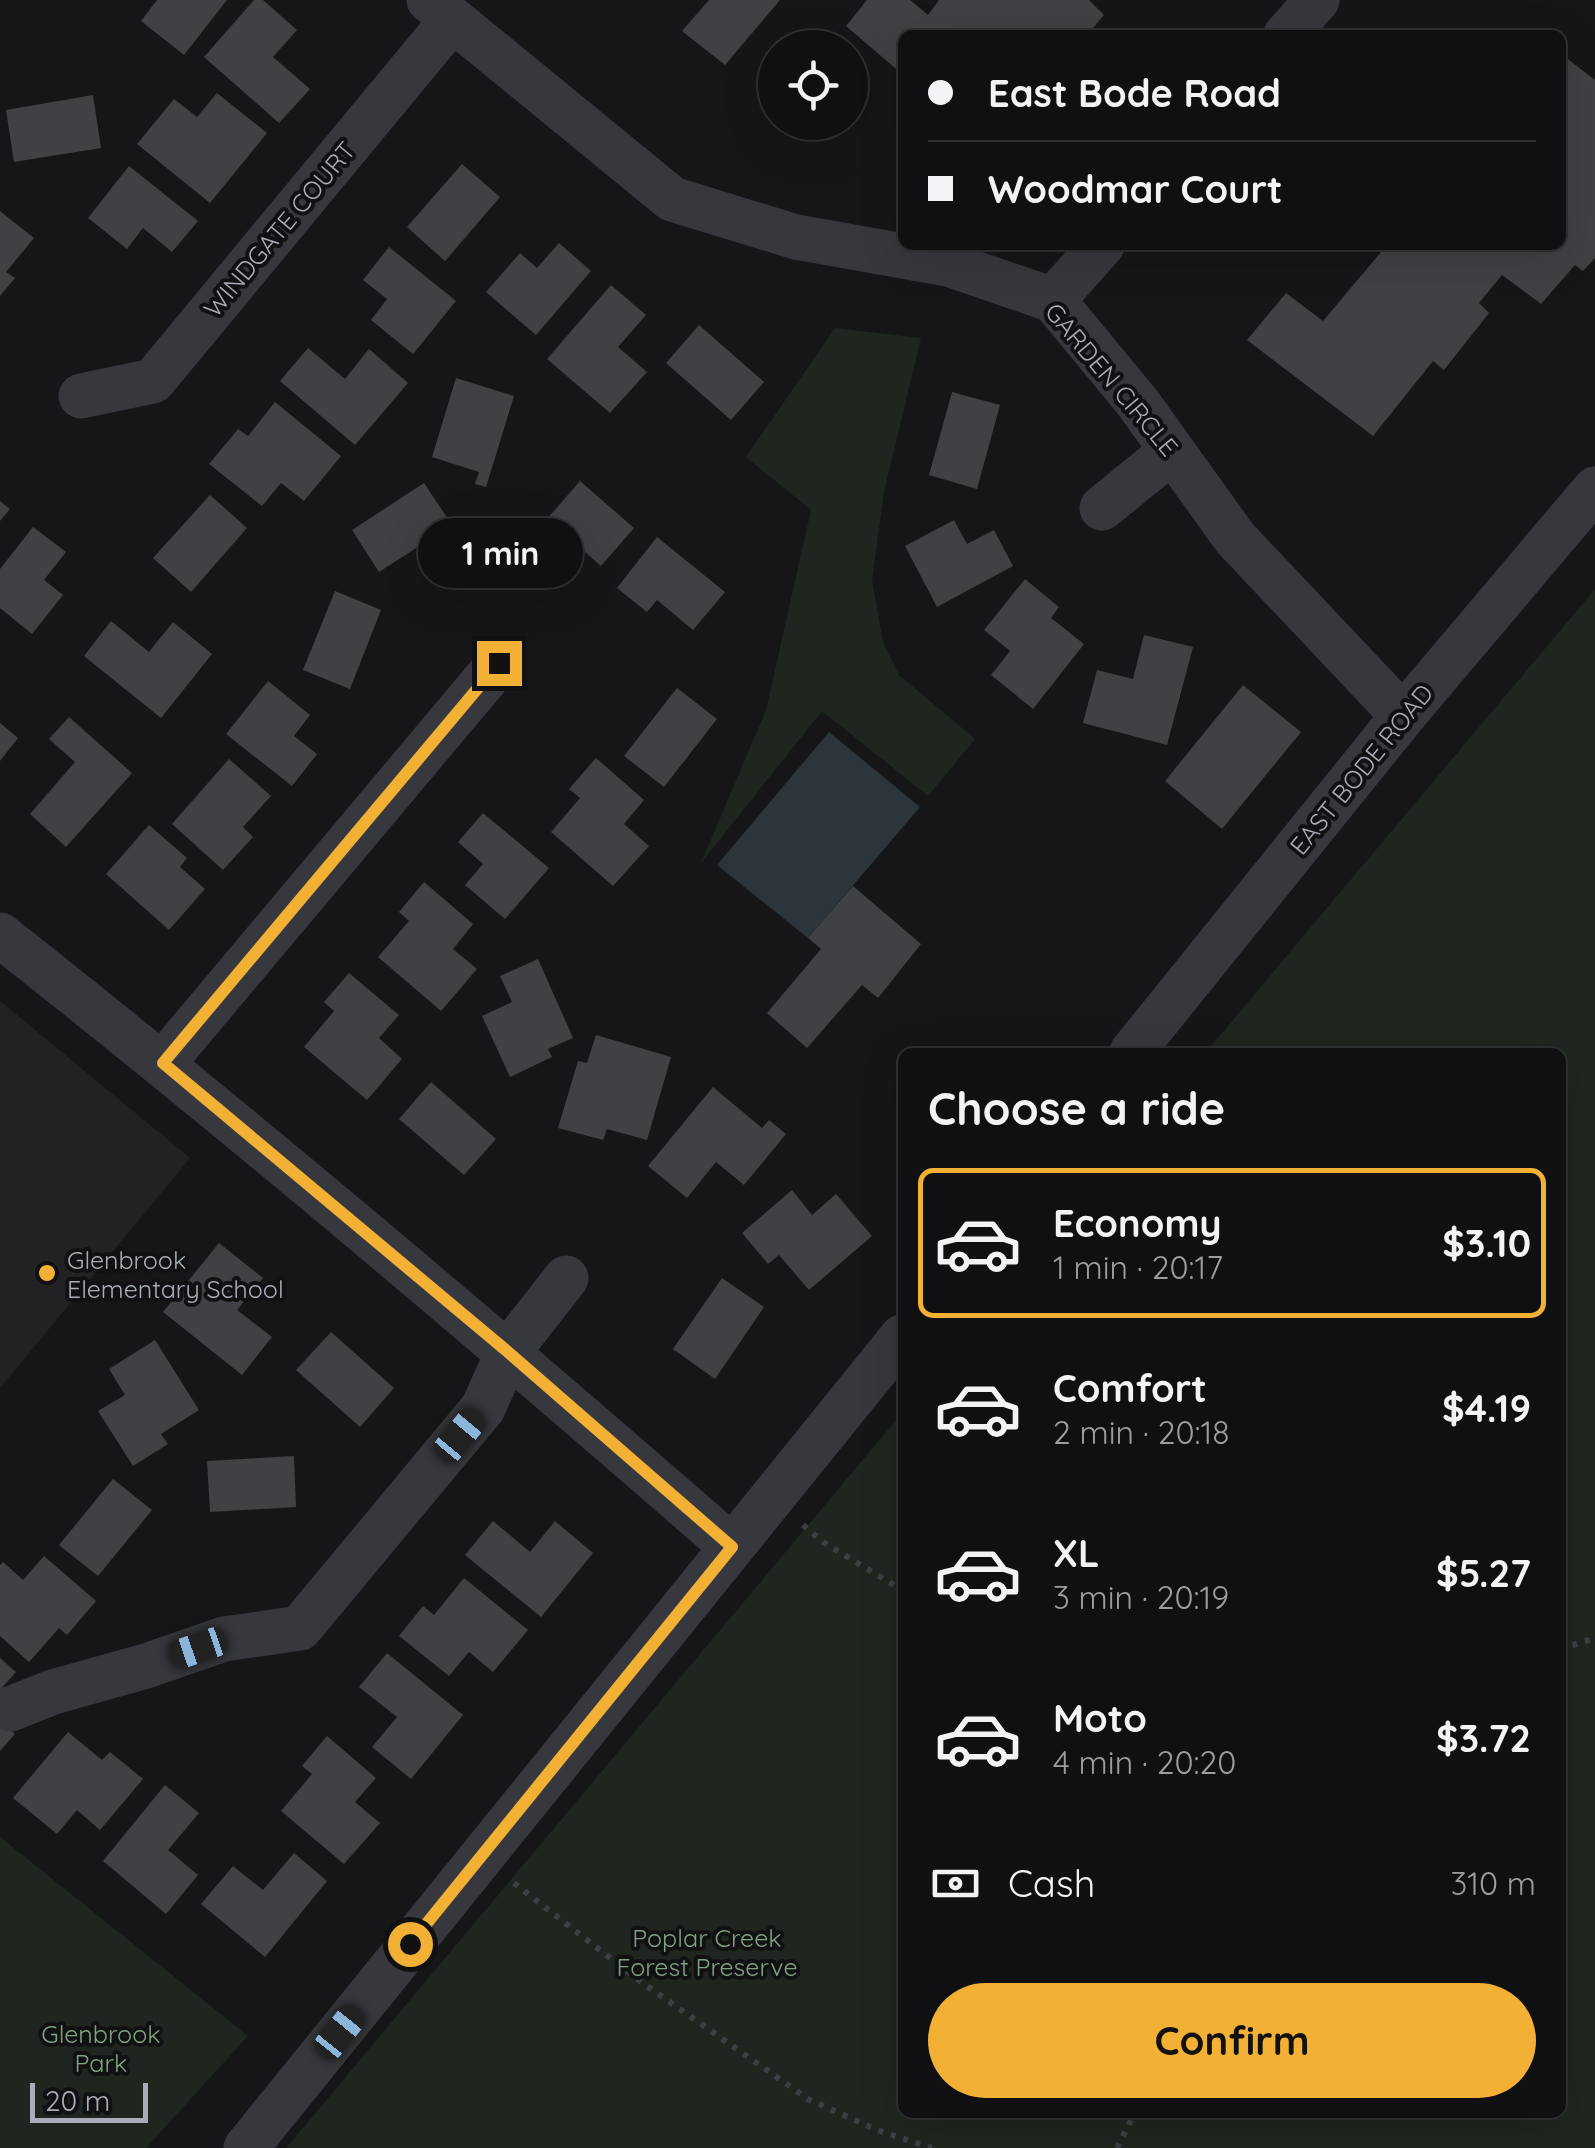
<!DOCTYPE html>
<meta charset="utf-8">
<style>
:root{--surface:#101012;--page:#19191b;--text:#f1f3f6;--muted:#9c9d9f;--line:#303032;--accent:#f2b134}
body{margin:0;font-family:Quicksand,sans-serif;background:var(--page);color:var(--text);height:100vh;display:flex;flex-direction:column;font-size:38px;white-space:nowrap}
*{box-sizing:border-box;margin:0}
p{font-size:32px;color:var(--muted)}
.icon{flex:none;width:55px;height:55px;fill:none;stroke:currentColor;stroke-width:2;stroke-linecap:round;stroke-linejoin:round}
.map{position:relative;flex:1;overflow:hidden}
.details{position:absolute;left:898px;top:1048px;width:668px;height:1070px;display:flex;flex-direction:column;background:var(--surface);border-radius:15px;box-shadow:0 10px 40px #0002,0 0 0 2px var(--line)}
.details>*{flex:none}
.banner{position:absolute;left:898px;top:30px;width:668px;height:220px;border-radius:15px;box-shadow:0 10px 40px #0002,0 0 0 2px var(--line);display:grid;align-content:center;height:220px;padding:0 30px;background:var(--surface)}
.tools{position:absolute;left:758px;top:30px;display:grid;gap:20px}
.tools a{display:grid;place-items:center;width:110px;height:110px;border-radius:50%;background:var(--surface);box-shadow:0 10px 40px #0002,0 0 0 2px var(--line);font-size:50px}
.scale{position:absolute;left:30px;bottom:25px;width:118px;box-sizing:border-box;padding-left:10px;border:5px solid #a8adb8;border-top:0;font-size:28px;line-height:35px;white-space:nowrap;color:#a8adb8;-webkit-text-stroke:8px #111113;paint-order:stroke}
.end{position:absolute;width:45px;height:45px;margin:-22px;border:12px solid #f2b134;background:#111;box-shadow:0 0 0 5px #111}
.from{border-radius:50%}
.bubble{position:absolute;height:70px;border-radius:35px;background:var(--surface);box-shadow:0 10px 40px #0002,0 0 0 2px var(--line);font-size:32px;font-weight:700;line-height:70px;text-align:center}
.car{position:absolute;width:30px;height:60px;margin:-30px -15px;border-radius:12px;box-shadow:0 0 8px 2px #0007;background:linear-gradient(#222 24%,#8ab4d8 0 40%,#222 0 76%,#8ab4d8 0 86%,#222 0)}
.banner b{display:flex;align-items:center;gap:35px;height:95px;font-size:38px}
.banner b+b{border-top:2px solid var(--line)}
.banner i{width:25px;height:25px;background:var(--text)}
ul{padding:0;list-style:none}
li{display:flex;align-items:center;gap:30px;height:150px;margin:0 20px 15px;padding:0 10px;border:5px solid transparent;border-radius:15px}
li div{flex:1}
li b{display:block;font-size:38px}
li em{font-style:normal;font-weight:700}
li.active{border-color:var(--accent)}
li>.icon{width:90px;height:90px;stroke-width:1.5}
h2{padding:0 30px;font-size:45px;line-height:120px}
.pay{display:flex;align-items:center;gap:25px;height:110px;padding:0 30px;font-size:38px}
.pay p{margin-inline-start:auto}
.button{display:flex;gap:20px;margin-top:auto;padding:20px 30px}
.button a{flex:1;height:115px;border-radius:60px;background:var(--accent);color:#111;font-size:40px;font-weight:700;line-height:115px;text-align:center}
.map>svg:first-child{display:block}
.built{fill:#222225}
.green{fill:#1e261f}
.water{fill:#2c353c}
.building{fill:#404145}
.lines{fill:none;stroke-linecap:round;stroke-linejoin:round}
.path{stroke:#3d3f44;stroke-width:6;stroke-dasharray:5 8;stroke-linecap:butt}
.minor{stroke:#37383d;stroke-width:45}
.route{stroke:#f2b134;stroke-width:12}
.poi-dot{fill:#f2b134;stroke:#111113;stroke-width:4}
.labels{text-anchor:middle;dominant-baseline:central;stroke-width:8;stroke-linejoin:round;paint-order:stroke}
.street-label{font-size:25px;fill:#a8adb8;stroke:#111113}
.poi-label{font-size:25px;fill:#a8adb8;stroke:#111113;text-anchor:start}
.park-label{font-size:25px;fill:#7fa381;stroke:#111113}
</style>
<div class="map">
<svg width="1595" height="2148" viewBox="0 0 1595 2148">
<rect width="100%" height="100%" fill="#161618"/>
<polygon class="built" points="0,1001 190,1158 0,1388"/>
<g class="green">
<polygon points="835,328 921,338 884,492 872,580 883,642 899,675 975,739 928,796 822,711 701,863 766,710 811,510 746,457"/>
<polygon points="1595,589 1595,2148 286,2148 902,1413 902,2112 1560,2112 1560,1052 1206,1052"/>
<polygon points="0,1837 248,2036 146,2148 0,2148"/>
</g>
<polygon class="water" points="829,732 920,807 808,938 717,865"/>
<g class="building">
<polygon points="157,0 227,0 184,55 141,21"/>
<polygon points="254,0 263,0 297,30 273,57 310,89 279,123 204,57"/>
<polygon points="709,0 780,0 725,65 682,31"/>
<polygon points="867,0 910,0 928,15 939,0 1089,0 1104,15 1087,35 902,35 902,74 846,26"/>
<polygon points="1560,53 1595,80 1595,258 1583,271 1575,265 1541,304 1502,275 1479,303 1489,313 1444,370 1433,361 1373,436 1247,340 1286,293 1323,321 1387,245 1560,245"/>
<polygon points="217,93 267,133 210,203 137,144 174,99 197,117"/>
<polygon points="93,95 101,148 14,162 6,110"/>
<polygon points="462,164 500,197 445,261 407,227"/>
<polygon points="129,166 198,221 172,252 143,228 127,249 88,218"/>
<polygon points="0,211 34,238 6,272 15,278 0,296"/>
<polygon points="559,243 591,271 536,335 486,292 520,253 537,268"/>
<polygon points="389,247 456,301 413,354 371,320 387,299 363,280"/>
<polygon points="611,285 646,315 618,347 647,372 610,413 547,359"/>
<polygon points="699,325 764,382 731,420 666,363"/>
<polygon points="308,348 345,379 369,349 408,383 355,445 280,381"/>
<polygon points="456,378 514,396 486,487 475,484 479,472 432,457"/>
<polygon points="952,392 1000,405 977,489 929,475"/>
<polygon points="275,402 341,456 304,501 281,483 262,506 209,464 238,429 248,436"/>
<polygon points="580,481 634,528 601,566 547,519"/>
<polygon points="424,483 452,525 379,572 352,530"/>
<polygon points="210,495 247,528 191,592 153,558"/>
<polygon points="0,501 10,509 0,521"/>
<polygon points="954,520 967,544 994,530 1013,566 937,607 905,546"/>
<polygon points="33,527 66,552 44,580 63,595 32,634 0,608 0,569"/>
<polygon points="657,537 725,592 693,630 657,600 647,612 617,588"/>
<polygon points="1025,579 1059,607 1051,618 1084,644 1033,709 991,675 1010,651 984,630"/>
<polygon points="335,591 381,610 350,689 303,670"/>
<polygon points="111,621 149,652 173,622 212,654 161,718 84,656"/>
<polygon points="1144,635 1193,647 1167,745 1083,723 1097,670 1133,679"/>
<polygon points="268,681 310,715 294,736 317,754 292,786 226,734"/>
<polygon points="1243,685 1301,732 1222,829 1165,781"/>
<polygon points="677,688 717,719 664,787 624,756"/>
<polygon points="69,717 132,773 66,847 30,814 75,762 49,739"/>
<polygon points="0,723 18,738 0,761"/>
<polygon points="596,758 644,800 624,824 649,846 613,886 551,832 580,798 569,789"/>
<polygon points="229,759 271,796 243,827 253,837 223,870 172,824"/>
<polygon points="483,813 549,868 505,919 465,885 483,864 458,842"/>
<polygon points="149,825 187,858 180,867 205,889 169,930 106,874"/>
<polygon points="424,882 473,924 453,949 477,969 441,1011 378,957 409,921 399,912"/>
<polygon points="853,886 921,944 878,998 862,985 807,1048 767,1013 821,949 808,938"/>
<polygon points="538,959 573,1038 548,1049 552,1057 510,1077 482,1016 512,1002 500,976"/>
<polygon points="349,973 399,1015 379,1038 402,1059 367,1100 304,1047 334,1011 324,1002"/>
<polygon points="596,1035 671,1057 647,1140 607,1129 603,1140 558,1128 578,1061 587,1063"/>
<polygon points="431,1082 496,1139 464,1175 399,1119"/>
<polygon points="713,1087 762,1128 769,1120 786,1134 744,1185 716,1162 687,1198 648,1166"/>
<polygon points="792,1190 812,1215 836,1194 872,1236 809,1290 779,1255 768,1264 742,1233"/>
<polygon points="219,1243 263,1278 237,1310 272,1337 242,1375 163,1312"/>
<polygon points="722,1278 764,1307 715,1379 673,1349"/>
<polygon points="331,1332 394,1388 360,1427 296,1370"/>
<polygon points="155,1340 199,1410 161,1434 168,1444 133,1466 98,1411 125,1395 109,1369"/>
<polygon points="294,1456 296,1507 210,1512 207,1461"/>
<polygon points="113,1479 152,1510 98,1576 59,1545"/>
<polygon points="493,1521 530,1552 555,1521 593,1553 541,1617 465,1555"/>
<polygon points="44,1556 96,1601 67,1635 59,1628 29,1662 0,1636 0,1565 3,1562 23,1580"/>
<polygon points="464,1578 528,1630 493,1672 469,1652 449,1676 399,1636 423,1606 434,1615"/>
<polygon points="387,1653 463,1715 411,1779 372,1747 397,1717 359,1687"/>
<polygon points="0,1658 16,1672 0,1690"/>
<polygon points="0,1721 15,1734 0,1751"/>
<polygon points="68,1732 102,1760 110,1752 143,1779 100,1830 77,1810 57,1834 13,1798"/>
<polygon points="327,1736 376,1778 355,1802 380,1823 344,1864 281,1811 312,1774 302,1766"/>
<polygon points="165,1785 199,1813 168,1850 198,1875 166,1914 103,1861"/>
<polygon points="294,1853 327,1881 265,1957 201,1904 233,1866 263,1890"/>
</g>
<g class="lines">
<g class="path">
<polyline points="803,1525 823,1542 902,1590"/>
<polyline points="1560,1649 1595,1638"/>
<polyline points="514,1883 637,1979 808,2099 877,2130 932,2148"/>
<polyline points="1117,2148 1135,2112"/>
</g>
<g class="minor">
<polyline points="429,0 672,199 796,237 948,264 1053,300 1138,403 1235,538 1403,716"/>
<polyline points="1286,35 1317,0"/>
<polyline points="1053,300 1102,245"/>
<polyline points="81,396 153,381 452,20"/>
<polyline points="1102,508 1172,451"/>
<path d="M0 935C250 1132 492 1338 732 1547"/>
<polyline points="1132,1052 1403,716 1595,489"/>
<polyline points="163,1063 499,663"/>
<polyline points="10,1709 53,1692 146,1666 224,1639 300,1628 483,1408 508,1352 566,1278"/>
<polyline points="246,2148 902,1337"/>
</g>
</g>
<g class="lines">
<polyline class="route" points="410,1944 732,1547 508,1352 163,1063 499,663"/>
</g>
<circle class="poi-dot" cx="47" cy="1273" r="10"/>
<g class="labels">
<g class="street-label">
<text transform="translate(279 229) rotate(-50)">WINDGATE COURT</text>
<text transform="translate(1112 379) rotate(50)">GARDEN CIRCLE</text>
<text transform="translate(1361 769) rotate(-51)">EAST BODE ROAD</text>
</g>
<g class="poi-label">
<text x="67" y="1259">Glenbrook<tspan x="67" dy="29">Elementary School</tspan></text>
</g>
<g class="park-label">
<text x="707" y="1937">Poplar Creek<tspan x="707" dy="29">Forest Preserve</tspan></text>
<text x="101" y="2033">Glenbrook<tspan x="101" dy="29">Park</tspan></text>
</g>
</g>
</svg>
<div class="tools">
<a><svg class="icon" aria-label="locate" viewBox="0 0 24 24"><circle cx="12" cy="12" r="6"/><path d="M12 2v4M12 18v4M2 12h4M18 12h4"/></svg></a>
</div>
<div class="scale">20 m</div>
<i class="end from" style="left:410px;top:1944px"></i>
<i class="end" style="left:499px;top:663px"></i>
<div class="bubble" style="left:418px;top:518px;width:165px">1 min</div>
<i class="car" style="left:460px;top:1435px;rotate:40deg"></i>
<i class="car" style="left:198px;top:1648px;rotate:251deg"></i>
<i class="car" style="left:340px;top:2032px;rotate:39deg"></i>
<div class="banner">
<b><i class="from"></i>East Bode Road</b>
<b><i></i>Woodmar Court</b>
</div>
<section class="details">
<h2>Choose a ride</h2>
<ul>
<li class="active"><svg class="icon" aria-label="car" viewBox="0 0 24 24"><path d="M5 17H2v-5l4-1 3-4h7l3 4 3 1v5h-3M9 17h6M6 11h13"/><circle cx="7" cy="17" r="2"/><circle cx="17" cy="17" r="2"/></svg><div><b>Economy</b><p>1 min · 20:17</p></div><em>$3.10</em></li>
<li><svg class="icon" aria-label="car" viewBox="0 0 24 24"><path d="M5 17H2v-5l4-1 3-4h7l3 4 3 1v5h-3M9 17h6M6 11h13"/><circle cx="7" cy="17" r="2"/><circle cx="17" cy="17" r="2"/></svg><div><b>Comfort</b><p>2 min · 20:18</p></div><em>$4.19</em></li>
<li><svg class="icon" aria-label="car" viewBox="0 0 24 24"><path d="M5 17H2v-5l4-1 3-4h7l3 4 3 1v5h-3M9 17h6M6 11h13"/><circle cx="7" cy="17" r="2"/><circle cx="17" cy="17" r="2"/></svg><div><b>XL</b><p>3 min · 20:19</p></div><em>$5.27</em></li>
<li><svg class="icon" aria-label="car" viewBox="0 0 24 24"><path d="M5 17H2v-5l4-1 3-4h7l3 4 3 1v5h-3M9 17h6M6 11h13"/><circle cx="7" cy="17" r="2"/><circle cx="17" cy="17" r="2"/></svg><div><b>Moto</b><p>4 min · 20:20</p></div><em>$3.72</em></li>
</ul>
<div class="pay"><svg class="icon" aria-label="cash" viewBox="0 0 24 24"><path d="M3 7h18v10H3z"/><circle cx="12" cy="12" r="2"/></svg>Cash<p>310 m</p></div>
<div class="button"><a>Confirm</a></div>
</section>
</div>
